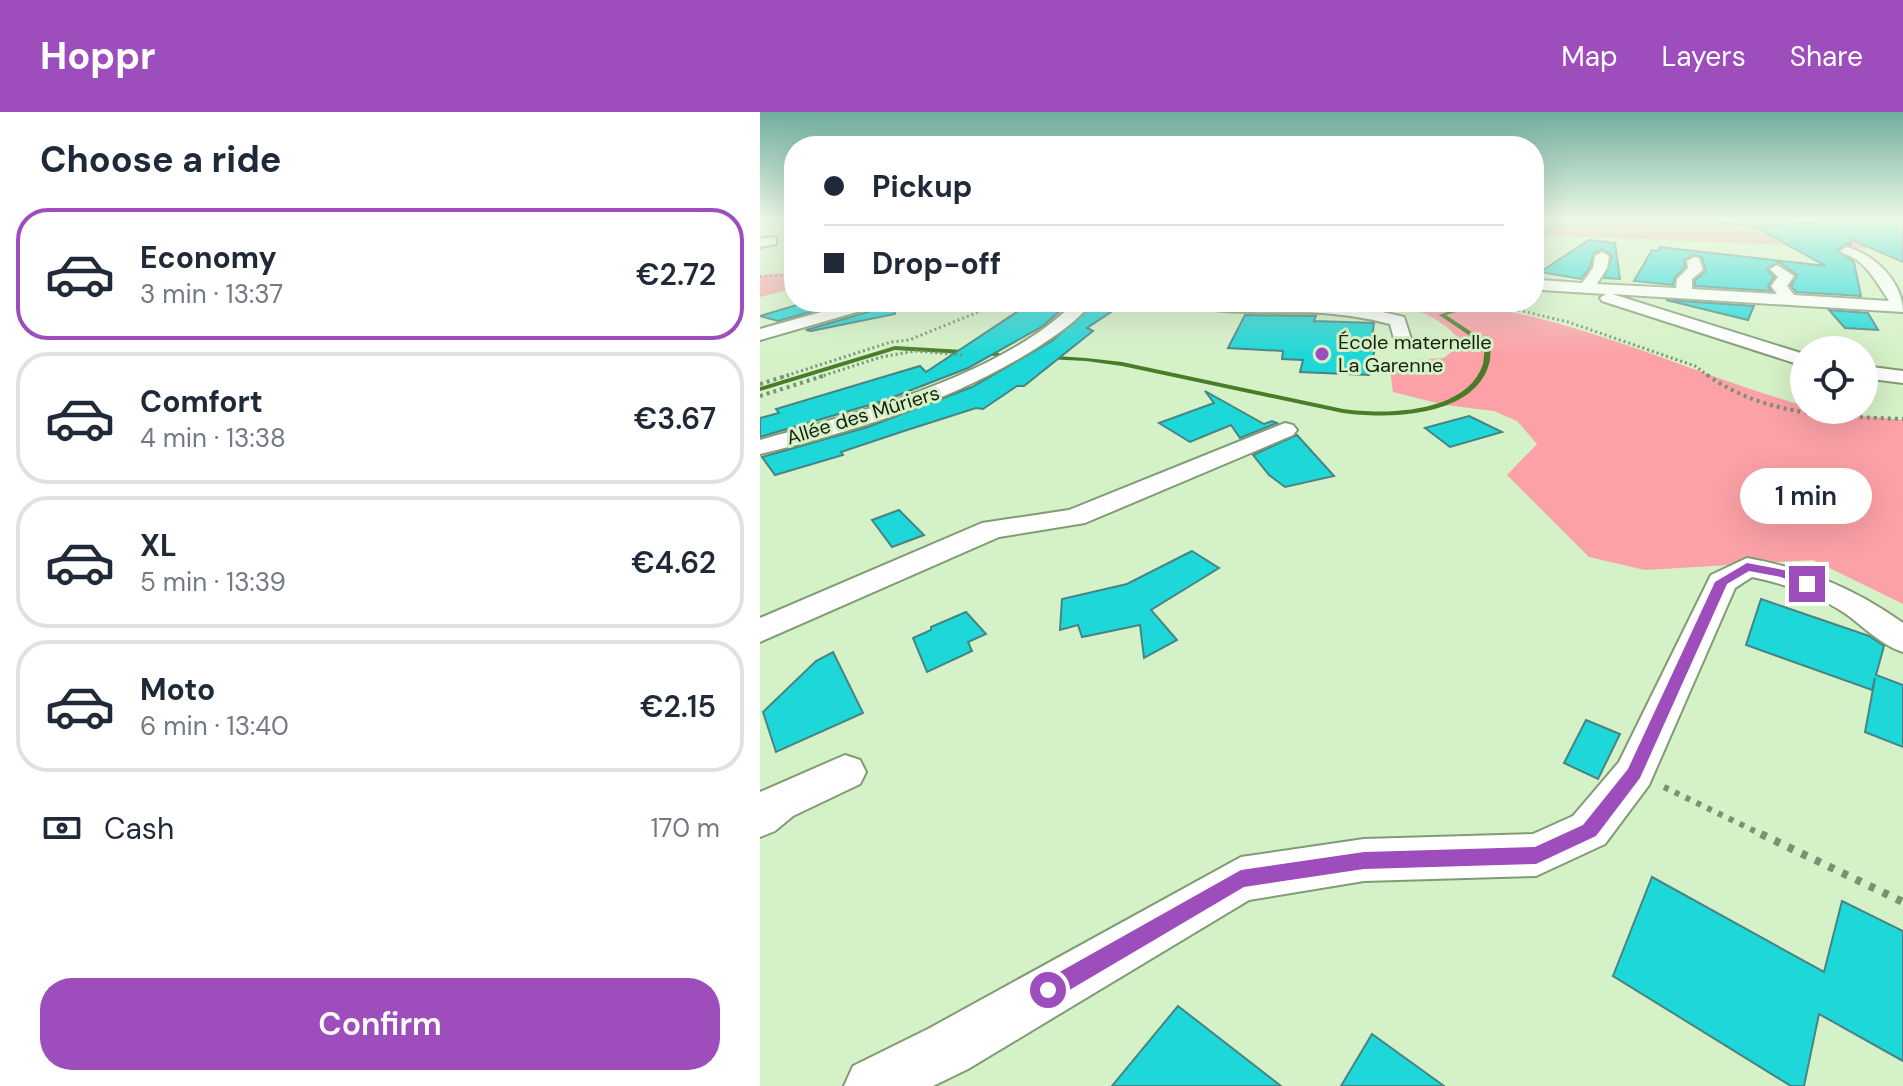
<!DOCTYPE html>
<meta charset="utf-8">
<style>
:root{--surface:#fff;--page:#f2f2f3;--text:#1f2937;--muted:#747a83;--line:#e0e1e3;--accent:#9e4dbd}
body{margin:0;font-family:"DM Sans",sans-serif;background:var(--page);color:var(--text);height:100vh;display:flex;flex-direction:column;font-size:30px;white-space:nowrap}
*{box-sizing:border-box;margin:0}
p{font-size:26px;color:var(--muted)}
.icon{flex:none;width:44px;height:44px;fill:none;stroke:currentColor;stroke-width:2;stroke-linecap:round;stroke-linejoin:round}
.map{position:relative;flex:1;overflow:hidden}
.sheet{display:flex;flex-direction:column;background:var(--surface);width:760px}
.sheet>*{flex:none}
.top-card{position:absolute;left:24px;top:24px;width:760px;height:176px;border-radius:32px;box-shadow:0 8px 32px #0002;display:grid;align-content:center;height:176px;padding:0 40px;background:var(--surface)}
.buttons{position:absolute;left:1030px;top:224px;display:grid;gap:16px}
.buttons a{display:grid;place-items:center;width:88px;height:88px;border-radius:50%;background:var(--surface);box-shadow:0 8px 32px #0002;font-size:40px}
.end{position:absolute;width:36px;height:36px;margin:-18px;border:10px solid #9e4dbd;background:#fff;box-shadow:0 0 0 4px #fff}
.from{border-radius:50%}
.bubble{position:absolute;height:56px;border-radius:28px;background:var(--surface);box-shadow:0 8px 32px #0002;font-size:26px;font-weight:600;line-height:56px;text-align:center}
.top-card b{display:flex;align-items:center;gap:28px;height:76px;font-size:30px}
.top-card b+b{border-top:2px solid var(--line)}
.top-card i{width:20px;height:20px;background:var(--text)}
ul{padding:0;list-style:none}
li{display:flex;align-items:center;gap:24px;height:132px;margin:0 16px 12px;padding:0 24px;border:4px solid var(--line);border-radius:32px}
li div{flex:1}
li b{display:block;font-size:30px}
li em{font-style:normal;font-weight:600}
li.selected{border-color:var(--accent)}
li>.icon{width:72px;height:72px;stroke-width:1.5}
h2{padding:0 40px;font-size:36px;line-height:96px}
.pay{display:flex;align-items:center;gap:20px;height:88px;padding:0 40px;font-size:30px}
.pay p{margin-inline-start:auto}
.button{display:flex;gap:16px;margin-top:auto;padding:16px 40px}
.button a{flex:1;height:92px;border-radius:32px;background:var(--accent);color:#fff;font-size:32px;font-weight:600;line-height:92px;text-align:center}
header{display:flex;align-items:center;gap:48px;box-sizing:border-box;height:112px;padding:0 40px;background:var(--accent);color:#fff}
header strong{font-size:38px}
nav{display:flex;gap:44px;margin-inline-start:auto;font-size:28px}
main{display:flex;flex:1;min-height:0}
.map>svg:first-child{display:block}
.green{fill:#fba1a7}
.lines{fill:none;stroke-linecap:round;stroke-linejoin:round}
.stream{fill:#487c26;fill-rule:evenodd}
.building{fill:#1dd7d8;stroke:#488484;stroke-width:2}
.minor-casing{stroke:#819b74;stroke-width:4}
.path-far4{stroke:#7c9073;stroke-width:2;stroke-dasharray:2 3;stroke-linecap:butt}
.path-far3{stroke:#7c9073;stroke-width:3;stroke-dasharray:2 3;stroke-linecap:butt}
.path-far2{stroke:#7c9073;stroke-width:4;stroke-dasharray:3 4;stroke-linecap:butt}
.path-far1{stroke:#7c9073;stroke-width:6;stroke-dasharray:5 7;stroke-linecap:butt}
.path{stroke:#7c9073;stroke-width:8;stroke-dasharray:6 9;stroke-linecap:butt}
.minor{fill:#fff;fill-rule:evenodd}
.route{fill:#9e4dbd}
.poi-dot{fill:#9e4dbd;stroke:#d5f1c7;stroke-width:3}
.labels{text-anchor:middle;dominant-baseline:central;stroke-width:6;stroke-linejoin:round;paint-order:stroke}
.far-poi-label{font-size:20px;fill:#172112;stroke:#d5f1c7;text-anchor:start}
.far-street-label{font-size:20px;fill:#172112;stroke:#d5f1c7}
</style>
<header>
<strong>Hoppr</strong>
<nav><a>Map</a><a>Layers</a><a>Share</a></nav>
</header>
<main>
<section class="sheet">
<h2>Choose a ride</h2>
<ul>
<li class="selected"><svg class="icon" aria-label="car" viewBox="0 0 24 24"><path d="M5 17H2v-5l4-1 3-4h7l3 4 3 1v5h-3M9 17h6M6 11h13"/><circle cx="7" cy="17" r="2"/><circle cx="17" cy="17" r="2"/></svg><div><b>Economy</b><p>3 min · 13:37</p></div><em>€2.72</em></li>
<li><svg class="icon" aria-label="car" viewBox="0 0 24 24"><path d="M5 17H2v-5l4-1 3-4h7l3 4 3 1v5h-3M9 17h6M6 11h13"/><circle cx="7" cy="17" r="2"/><circle cx="17" cy="17" r="2"/></svg><div><b>Comfort</b><p>4 min · 13:38</p></div><em>€3.67</em></li>
<li><svg class="icon" aria-label="car" viewBox="0 0 24 24"><path d="M5 17H2v-5l4-1 3-4h7l3 4 3 1v5h-3M9 17h6M6 11h13"/><circle cx="7" cy="17" r="2"/><circle cx="17" cy="17" r="2"/></svg><div><b>XL</b><p>5 min · 13:39</p></div><em>€4.62</em></li>
<li><svg class="icon" aria-label="car" viewBox="0 0 24 24"><path d="M5 17H2v-5l4-1 3-4h7l3 4 3 1v5h-3M9 17h6M6 11h13"/><circle cx="7" cy="17" r="2"/><circle cx="17" cy="17" r="2"/></svg><div><b>Moto</b><p>6 min · 13:40</p></div><em>€2.15</em></li>
</ul>
<div class="pay"><svg class="icon" aria-label="cash" viewBox="0 0 24 24"><path d="M3 7h18v10H3z"/><circle cx="12" cy="12" r="2"/></svg>Cash<p>170 m</p></div>
<div class="button"><a>Confirm</a></div>
</section>
<div class="map">
<svg width="1143" height="974" viewBox="0 0 1143 974">
<rect width="100%" height="100%" fill="#d5f1c7"/>
<g class="green">
<polygon points="774,106 915,106 998,113 1104,113 1124,137 779,123 774,122"/>
<polygon points="34,160 34,176 0,185 0,163"/>
<path d="M585 190C619 190 655 187 689 190 811 202 927 260 1044 294V298L1143 308V492L1053 448 885 458 829 445 747 363 777 332 757 309 734 299 685 293 633 280 629 249 684 246 702 231C673 193 630 191 585 190Z"/>
</g>
<g class="lines">
<g class="stream">
<polygon points="872,106 896,106 1013,114 1011,115"/>
<path d="M712 191 723 193 712 195 686 203 731 233C730 239 731 246 729 252 714 306 626 307 583 301L362 254 326 249 265 246 262 244 265 242 326 246 362 250 583 297C624 303 707 302 723 252 724 247 724 240 725 234L679 203Z"/>
<polygon points="135,234 237,240 240,242 237,244 135,238 0,279 0,275"/>
</g>
</g>
<g class="building">
<polygon points="1132,107 1143,110 1143,150 1090,127 1091,133 1086,132 1077,138 1094,150 1101,184 1036,180 1031,174 1037,163 1019,150 1007,157 1014,165 1008,174 1011,179 935,174 935,168 946,159 942,145 935,142 924,148 925,155 915,165 913,173 874,169 892,138 898,139 900,135 1066,154 993,114"/>
<polygon points="829,128 855,131 860,167 844,166 852,144 843,137 834,141 830,155 821,167 780,160"/>
<polygon points="906,188 994,194 988,208"/>
<polygon points="47,190 86,190 18,209 0,204"/>
<polygon points="126,190 134,190 135,202 51,219 46,218 122,196"/>
<polygon points="272,190 310,190 283,214 208,256 123,289 0,325 0,306 19,301 16,297 160,254 166,260"/>
<polygon points="334,192 360,194 327,216 333,219 264,274 257,274 223,297 216,296 144,319 81,340 83,343 15,363 2,345 108,315 212,275 292,229"/>
<polygon points="1069,198 1108,201 1118,218 1085,216"/>
<polygon points="485,203 556,204 554,209 614,211 611,232 616,232 609,263 540,260 543,248 522,247 523,239 468,236"/>
<polygon points="445,279 504,312 512,309 517,311 480,326 471,313 430,330 399,311 454,291"/>
<polygon points="709,304 742,320 690,335 665,316"/>
<polygon points="537,323 574,364 525,375 509,363 493,343"/>
<polygon points="139,398 164,423 132,435 112,408"/>
<polygon points="432,439 459,456 391,498 417,528 384,546 380,513 322,525 318,513 300,518 302,487 367,472"/>
<polygon points="1001,487 1109,524 1124,534 1116,563 1143,573 1143,635 1105,620 1115,566 1112,578 986,533"/>
<polygon points="206,500 226,522 208,530 212,539 167,560 153,526 171,518 171,515"/>
<polygon points="73,540 103,601 16,640 3,600 56,549"/>
<polygon points="826,608 860,622 838,667 804,651"/>
<polygon points="892,765 1064,860 1082,789 1143,819 1143,949 1059,902 1044,974 1031,974 853,864"/>
<polygon points="418,894 521,974 352,974"/>
<polygon points="612,922 684,974 581,974"/>
</g>
<g class="lines">
<defs>
<g id="minor">
<polygon points="11,125 16,126 16,132 0,135 0,127"/>
<path d="M1087 135C1115 143 1143 170 1143 200L852 182 1044 242V254L842 189 840 186 846 182 781 178 774 174 775 170 781 168 822 171 833 156 835 144 842 140 849 144 847 156 837 172 916 176 917 167 928 156 927 149 934 145 939 146 943 158 932 167V177L1017 182 1011 174 1018 165 1010 157 1017 153 1034 164 1027 174 1034 183 1129 189C1120 175 1111 159 1097 148 1092 144 1085 143 1080 139Z"/>
<polygon points="97,190 123,190 121,193 0,228 0,217"/>
<path d="M315 190H332C317 210 296 223 275 237 192 289 95 319 0 342V328C98 301 242 264 315 190Z"/>
<path d="M423 190C497 190 571 186 644 205L652 230 650 234H636L630 212C608 206 586 203 563 201 537 199 438 204 423 190Z"/>
<polygon points="1104,254 1143,259 1143,271 1104,266"/>
<polygon points="525,311 533,313 537,318 533,323 325,411 239,425 0,530 0,506 222,411 309,398"/>
<path d="M987 446C1047 457 1094 476 1143 511V540C1121 533 1104 515 1086 502 1060 484 1022 471 992 465L975 476 889 673 845 732 776 764 604 769 489 788 208 957 173 974H84L93 954 168 917 481 745 604 727 773 722 813 704 859 650 951 463Z"/>
<polygon points="85,643 100,648 106,660 100,672 33,704 15,719 0,725 0,680"/>
</g>
</defs>
<use href="#minor" class="minor-casing"/>
<polyline class="path-far4" points="0,165 34,162"/>
<g class="path-far3">
<polyline points="729,191 808,210 935,254 950,265"/>
<polyline points="22,265 131,230 149,228 243,190"/>
<polyline points="59,265 121,245 155,239 204,243"/>
</g>
<g class="path-far2">
<path d="M947 263C1007 305 1073 304 1143 307"/>
<polyline points="0,272 29,263"/>
<polyline points="0,284 66,263"/>
</g>
<polyline class="path-far1" points="904,675 1005,724"/>
<polyline class="path" points="1001,722 1143,790"/>
<use href="#minor" class="minor"/>
</g>
<linearGradient id="sky" x2="0" y2="1"><stop stop-color="#70ad9e"/><stop offset="0.44" stop-color="#ecf9e6"/><stop offset="1" stop-color="#ecf9e6" stop-opacity="0"/></linearGradient>
<rect width="1143" height="243" fill="url(#sky)"/>
<polygon class="route" points="987,451 1029,459 1054,472 1047,476 1021,465 989,459 967,472 880,666 836,724 776,752 604,757 484,775 296,886 288,889 280,886 277,878 280,871 481,758 604,740 775,735 823,713 868,657 955,470"/>
<circle class="poi-dot" cx="562" cy="242" r="8"/>
<g class="labels">
<g class="far-poi-label">
<text x="578" y="230">École maternelle<tspan x="578" dy="23">La Garenne</tspan></text>
</g>
<g class="far-street-label">
<text transform="translate(103 303) rotate(-17)">Allée des Mûriers</text>
</g>
</g>
</svg>
<div class="buttons">
<a><svg class="icon" aria-label="locate" viewBox="0 0 24 24"><circle cx="12" cy="12" r="6"/><path d="M12 2v4M12 18v4M2 12h4M18 12h4"/></svg></a>
</div>
<i class="end from" style="left:288px;top:878px"></i>
<i class="end" style="left:1047px;top:472px"></i>
<div class="bubble" style="left:980px;top:356px;width:132px">1 min</div>
<div class="top-card">
<b><i class="from"></i>Pickup</b>
<b><i></i>Drop-off</b>
</div>
</div>
</main>
